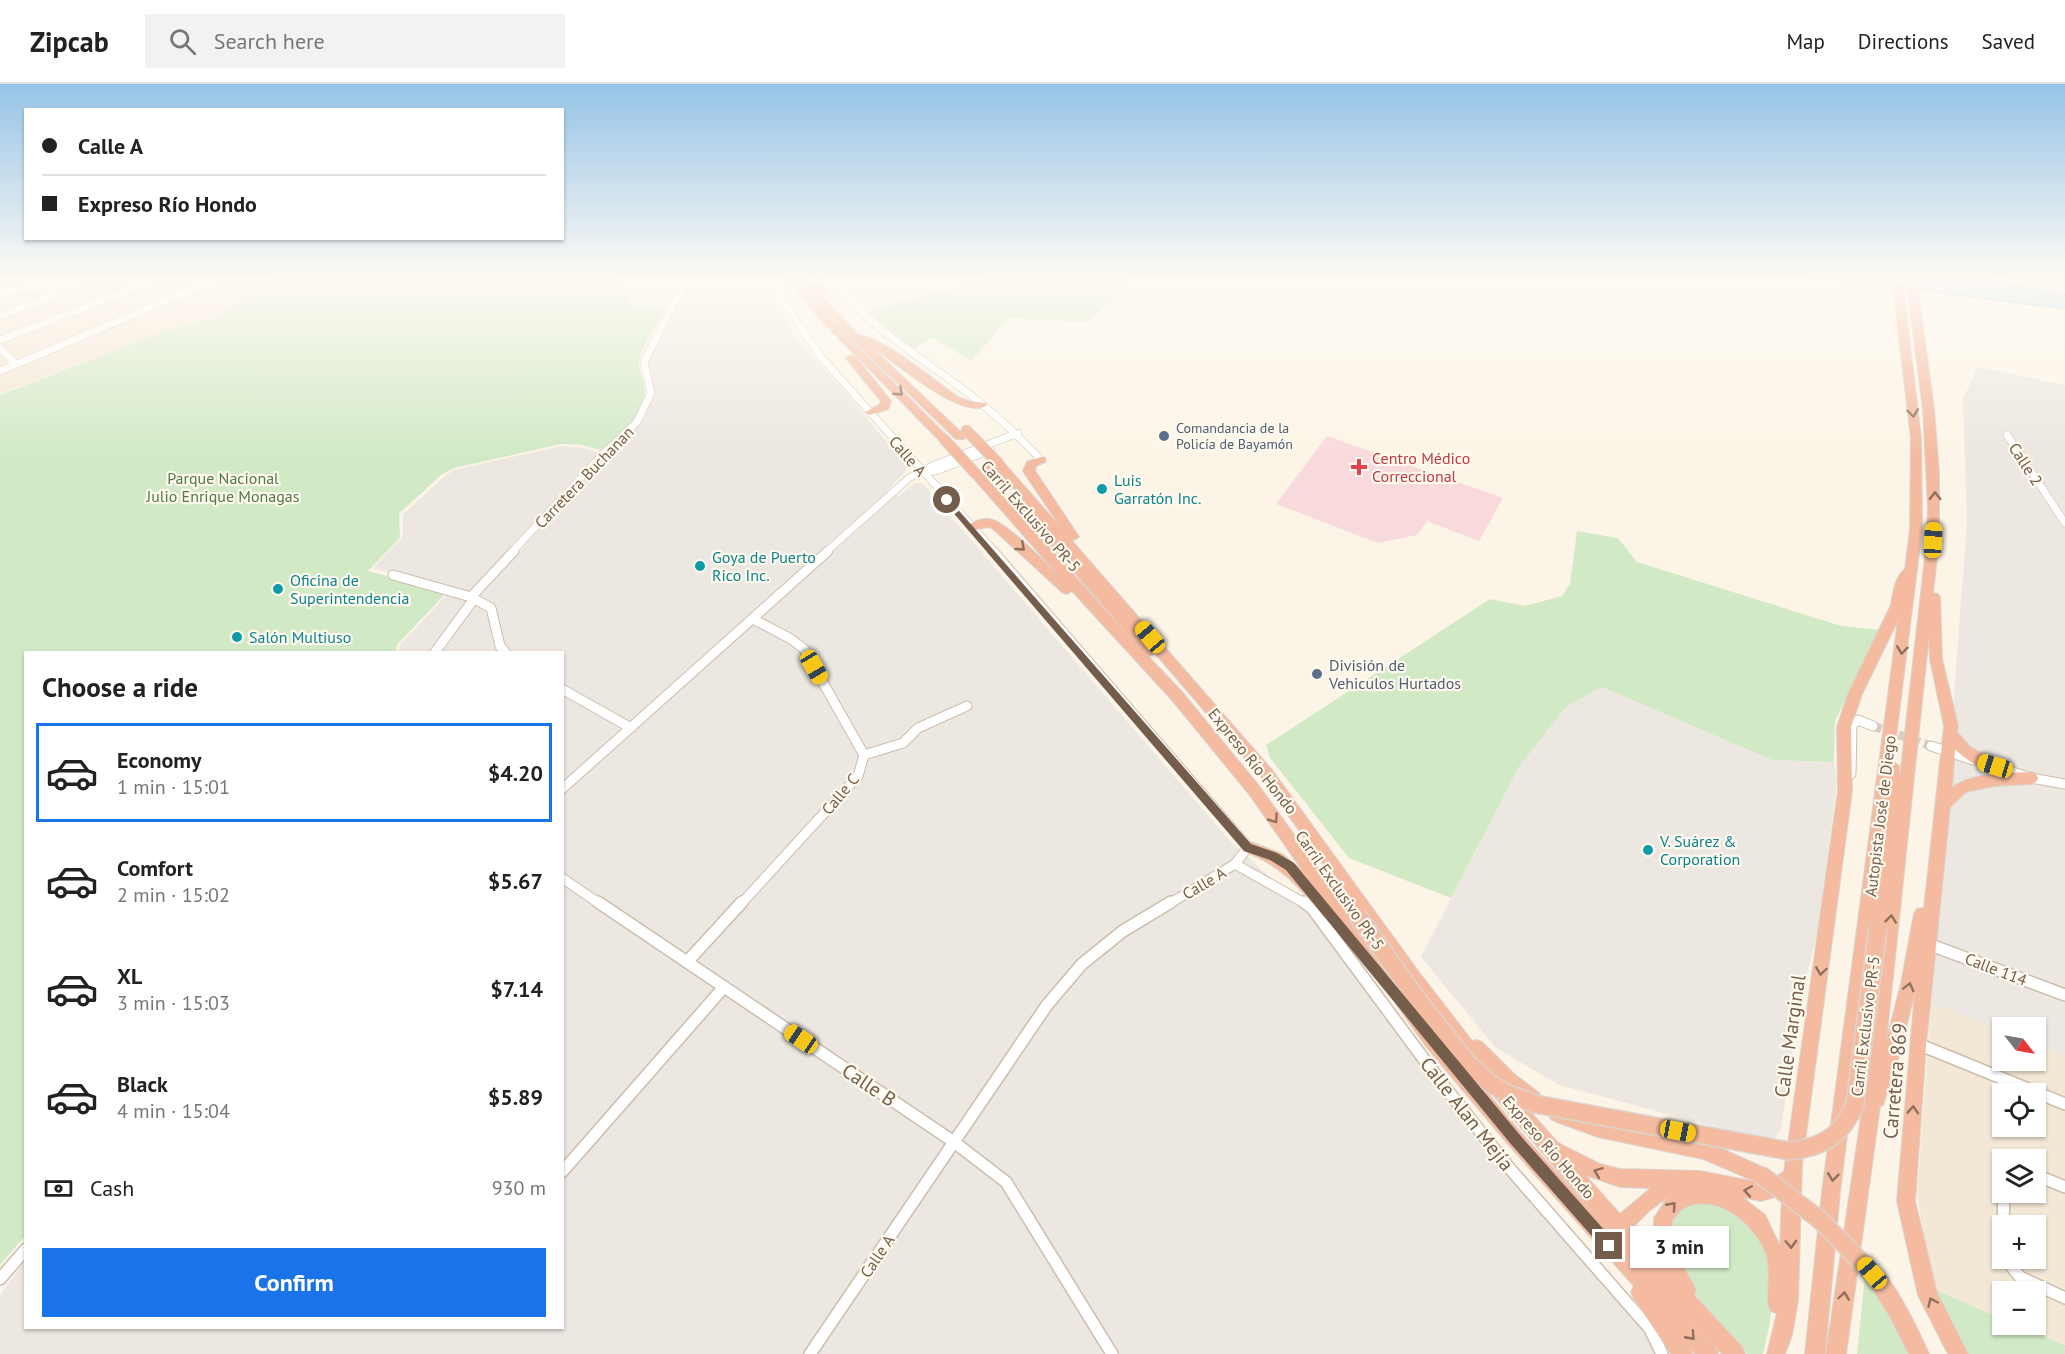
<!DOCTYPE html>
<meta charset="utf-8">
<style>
:root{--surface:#fff;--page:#f2f2f2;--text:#222;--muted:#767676;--line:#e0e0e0;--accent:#1a73e8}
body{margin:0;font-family:"PT Sans",sans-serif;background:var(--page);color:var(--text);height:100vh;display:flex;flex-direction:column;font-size:22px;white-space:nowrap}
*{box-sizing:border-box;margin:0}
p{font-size:20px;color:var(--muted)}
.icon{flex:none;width:33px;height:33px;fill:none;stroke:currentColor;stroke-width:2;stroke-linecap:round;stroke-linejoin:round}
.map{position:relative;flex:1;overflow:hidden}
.details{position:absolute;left:24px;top:567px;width:540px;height:678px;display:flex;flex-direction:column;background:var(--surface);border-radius:0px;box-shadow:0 2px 4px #0004}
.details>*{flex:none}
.guide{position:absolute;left:24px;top:24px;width:540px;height:132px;border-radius:0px;box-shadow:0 2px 4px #0004;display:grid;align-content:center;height:132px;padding:0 18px;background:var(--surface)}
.needle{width:39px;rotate:121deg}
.controls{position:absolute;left:1992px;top:933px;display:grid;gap:12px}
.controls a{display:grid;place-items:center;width:54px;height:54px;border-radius:0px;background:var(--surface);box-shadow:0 2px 4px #0004;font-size:30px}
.end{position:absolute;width:27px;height:27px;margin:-14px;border:8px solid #755d4c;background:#fff;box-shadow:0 0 0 3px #fff}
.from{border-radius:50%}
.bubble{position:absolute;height:42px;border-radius:0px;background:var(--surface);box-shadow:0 2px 4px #0004;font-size:20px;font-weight:700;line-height:42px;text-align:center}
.car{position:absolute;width:18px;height:36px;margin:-18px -9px;border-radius:8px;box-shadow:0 0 4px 2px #0007;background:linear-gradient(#f5c518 24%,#345 0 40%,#f5c518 0 76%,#345 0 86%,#f5c518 0)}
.guide b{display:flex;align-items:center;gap:21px;height:57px;font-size:22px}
.guide b+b{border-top:2px solid var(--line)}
.guide i{width:15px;height:15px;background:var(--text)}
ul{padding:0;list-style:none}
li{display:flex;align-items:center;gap:18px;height:99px;margin:0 12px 9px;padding:0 6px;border:3px solid transparent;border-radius:0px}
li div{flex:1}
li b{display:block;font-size:22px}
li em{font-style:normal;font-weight:700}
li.selected{border-color:var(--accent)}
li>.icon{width:54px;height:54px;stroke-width:1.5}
h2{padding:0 18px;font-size:27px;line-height:72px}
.pay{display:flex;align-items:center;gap:15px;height:66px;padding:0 18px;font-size:22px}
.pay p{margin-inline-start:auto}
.action{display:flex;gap:12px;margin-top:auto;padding:12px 18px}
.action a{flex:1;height:69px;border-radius:0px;background:var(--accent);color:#fff;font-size:24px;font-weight:700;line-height:69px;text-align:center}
header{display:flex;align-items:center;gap:36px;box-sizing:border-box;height:84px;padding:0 30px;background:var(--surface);border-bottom:2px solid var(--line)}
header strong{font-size:28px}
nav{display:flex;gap:33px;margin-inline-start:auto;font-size:21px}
.search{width:420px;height:54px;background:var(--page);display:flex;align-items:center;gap:15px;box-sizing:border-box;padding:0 21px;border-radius:0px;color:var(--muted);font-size:22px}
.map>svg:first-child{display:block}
.residential{fill:#f3e7d5;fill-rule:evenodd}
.industrial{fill:#ece7e0}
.medical{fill:#f9dadc}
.green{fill:#d2e9c6}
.water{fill:#bcdce5;stroke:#a2cbd6;stroke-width:1.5}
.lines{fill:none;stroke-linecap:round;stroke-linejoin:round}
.minor-tunnel{stroke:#dacfc0;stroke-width:9;stroke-dasharray:9 4.5;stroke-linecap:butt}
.minor-far2-casing{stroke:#cdbdad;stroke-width:8}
.minor-far1-casing{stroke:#cdbdad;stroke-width:11}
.minor-casing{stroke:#cdbdad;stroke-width:14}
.highway-casing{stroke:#dbd5d0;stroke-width:2}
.minor-far2{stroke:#fff;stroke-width:7}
.minor-far1{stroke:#fff;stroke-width:9}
.minor{stroke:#fff;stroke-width:11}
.highway{fill:#f4bba0;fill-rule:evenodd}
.highway-bridge-far1-casing{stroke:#dbd5d0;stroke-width:12;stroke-linecap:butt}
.highway-bridge-casing{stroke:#dbd5d0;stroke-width:20;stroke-linecap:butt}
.highway-bridge-far1{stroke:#f4bba0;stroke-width:10}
.highway-bridge{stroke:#f4bba0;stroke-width:17}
.oneway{stroke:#8e705d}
.route{fill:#755d4c}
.service-dot{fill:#5c6f8a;stroke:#fef9ed;stroke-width:2}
.health-dot{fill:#e0444e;stroke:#fef9ed;stroke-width:2}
.culture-dot{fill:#0f9aa8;stroke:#fef9ed;stroke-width:2}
.labels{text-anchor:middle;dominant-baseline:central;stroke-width:4.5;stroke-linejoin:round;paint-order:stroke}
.far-service-label{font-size:14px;fill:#4e5e75;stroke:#fef9ed;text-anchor:start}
.street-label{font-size:16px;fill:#755d4c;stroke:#fef9ed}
.health-label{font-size:16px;fill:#be3a42;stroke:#fef9ed;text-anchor:start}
.park-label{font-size:16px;fill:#517a44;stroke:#fef9ed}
.culture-label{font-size:16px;fill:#0d838f;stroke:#fef9ed;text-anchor:start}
.service-label{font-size:16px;fill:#4e5e75;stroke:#fef9ed;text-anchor:start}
.near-street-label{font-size:20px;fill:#755d4c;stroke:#fef9ed}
</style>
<header>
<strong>Zipcab</strong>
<div class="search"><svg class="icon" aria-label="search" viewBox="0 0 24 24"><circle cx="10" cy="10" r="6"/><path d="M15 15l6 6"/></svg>Search here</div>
<nav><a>Map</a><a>Directions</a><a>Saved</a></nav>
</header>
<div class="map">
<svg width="2065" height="1270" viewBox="0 0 2065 1270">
<rect width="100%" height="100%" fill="#fcf5e7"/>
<g class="residential">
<polygon points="0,194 273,194 214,234 168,246 0,310"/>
<path d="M1931 919 2002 947V976H2036V961L2065 972V1261L2016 1241 2036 1240V1208H2002V1235L1936 1206 1927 1171 1917 1110ZM2002 1010H2036V1042H2002ZM2002 1076H2036V1108H2002ZM2002 1142H2036V1174H2002Z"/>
</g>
<g class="industrial">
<polygon points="622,194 760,194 795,253 849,312 907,383 905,388 887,407 899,412 915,399 922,399 1230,757 1312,831 1663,1270 0,1270 0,1211 25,1177 26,1244 562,1244 562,568 399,568 400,561 451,506 373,484 403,453 403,430 445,392 454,386 562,362 583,364 597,368 617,356 634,337 643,322 647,309 641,278 660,237 663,223 629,221"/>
<polygon points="1978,283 2065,301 2065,972 2036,961 2036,944 2002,944 2002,947 1931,919 1967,438 1963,315"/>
<polygon points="1602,603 1772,676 1834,678 1837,698 1817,852 1799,918 1781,1045 1772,1058 1559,1001 1495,963 1421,873 1520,681 1567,622"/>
</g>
<polygon class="medical" points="1327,352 1503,414 1479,457 1427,437 1417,451 1378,459 1276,420"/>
<g class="green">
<path d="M273 194H622L629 221 664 224C658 241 646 255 640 273 637 282 642 292 644 300 649 329 621 353 600 366L582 361 561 360 454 384 441 391 399 430 400 454 368 487 447 508 397 561 396 568H26V1151L0 1181V311L168 246 214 234Z"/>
<polygon points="989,194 1131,194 1126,204 1088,238 1008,234 971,277 933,253 914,264 865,228"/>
<polygon points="1995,194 2065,194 2065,206"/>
<polygon points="1577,447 1618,454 1637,478 1841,542 1881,546 1835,637 1834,678 1772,676 1602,603 1567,622 1520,681 1451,814 1349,774 1270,674 1266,661 1490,515 1525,522 1562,512 1570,500"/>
<path d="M1710 1117C1720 1122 1734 1126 1743 1133 1783 1163 1774 1228 1763 1270H1747C1723 1243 1659 1180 1670 1141 1671 1135 1675 1130 1677 1124Z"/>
<polygon points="1865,1192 1891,1227 1912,1270 1857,1270"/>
<polygon points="1936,1206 2002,1235 2002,1240 2016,1241 2065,1261 2065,1270 1968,1270"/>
</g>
<polygon class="water" points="1805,194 1978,194 2065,210 2065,225 1880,201"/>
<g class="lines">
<polyline class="minor-tunnel" points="1873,642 1931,662"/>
<defs>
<g id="minor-far2">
<polyline points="767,194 821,273 995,468"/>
<path d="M832 196C872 246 927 277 977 316 1000 335 1021 354 1041 376"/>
<polyline points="0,209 96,194"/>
<polyline points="0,232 52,212 61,200"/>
<polyline points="0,256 141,202 152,194"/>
<polyline points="0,264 15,280"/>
<polyline points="0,287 220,194"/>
<polyline points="2007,351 2065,439"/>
<polyline points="925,388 936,387 991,366"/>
<polyline points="512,468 602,371 637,338 651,309 644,278 675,217 690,194"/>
<polyline points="826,468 909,394 932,382 1018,349"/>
</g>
<g id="minor-far1">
<polyline points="993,467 1248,763 1235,780 1169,820"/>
<polyline points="393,491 471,513 491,524 500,562 505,568"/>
<polyline points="471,513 514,467"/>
<polyline points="435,568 474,515"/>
<polyline points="562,605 631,644"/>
<polyline points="1931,662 1973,676"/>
<polyline points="864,671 903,659 918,644 967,622"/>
<polyline points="1992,681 2031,694 2065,700"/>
<polyline points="1851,690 1852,641 1858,636 1873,642"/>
<polyline points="562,705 828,467"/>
<polyline points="1235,780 1306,820"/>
<polyline points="562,794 600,820"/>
<polyline points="741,820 858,692 864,671 804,565 791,555 753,535"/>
</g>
<g id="minor">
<polyline points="598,818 954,1058 1006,1098 1112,1270"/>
<polyline points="1304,818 1312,824 1440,997 1511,1086 1650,1245 1662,1270"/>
<polyline points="1928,860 2065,911"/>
<polyline points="687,878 742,818"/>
<polyline points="1918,960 2065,1020"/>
<polyline points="562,1088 724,903"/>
<polyline points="2036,1091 2065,1103"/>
<polyline points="2003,1142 2004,1108"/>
<polyline points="2002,1145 2002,1167"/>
<polyline points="2005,1174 2020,1193 2065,1214"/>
<polyline points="0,1195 26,1165"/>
<polyline points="810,1270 1047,921 1082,880 1123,847 1171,818"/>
</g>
<g id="highway">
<polygon points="786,194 795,194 849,254 948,353 948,357 940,357 823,238"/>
<path d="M797 194H806L815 205 813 194H823L826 209 822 212 858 251C876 249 940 300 958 313L968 317 986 319 987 321C964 339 892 275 870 262L964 351V355H956L839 243Z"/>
<path d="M1892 194H1902L1921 354 1922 445 1893 677 1899 682 1900 693 1927 456 1928 423 1923 325 1906 194H1916L1934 325 1939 390V456L1933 509 1938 510 1940 513 1942 575 1958 642 1957 648 1970 663 2000 679 2002 683 2000 687C1988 691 1963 674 1955 665L1952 704C1969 689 2009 689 2031 688L2036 690 2038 694 2036 698 2031 700 1994 702 1966 708 1950 723 1926 960 1915 1117 1937 1209 1968 1270H1948L1918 1211 1897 1117 1915 907 1900 969 1883 1021 1880 1022 1846 1270H1826L1860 1040 1882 849 1878 851 1872 848 1840 1108 1825 1270H1805L1822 1108 1898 536 1862 610 1851 643 1852 707 1802 1080 1798 1216 1792 1251 1785 1270H1767L1777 1229 1771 1227 1768 1220C1768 1206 1770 1187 1767 1173 1758 1142 1718 1107 1684 1124 1680 1126 1675 1133 1672 1137V1162L1696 1206 1694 1211 1742 1263 1745 1270H1722L1669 1213 1715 1263 1718 1270H1695L1689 1264 1692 1270H1671L1634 1215 1631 1208 1634 1202 1508 1060 1425 961 1341 841 1336 843 1331 841C1303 808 1285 782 1243 767L1241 763 1243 759 1248 757 1282 770 1303 787 1249 710 1172 616 1072 507 1067 510 1063 509 992 444C984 441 977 448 969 446L967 443C972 438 982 434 989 435 1005 436 1045 479 1059 492L969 389 975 385 979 386 1144 569 1019 424V418H1025L1011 401 1010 405H1002L983 384 989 380 993 382 1006 396 993 380 995 378H1003L1062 445 1023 387 1027 378 1041 373 1045 374V378L1036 382 1035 387 1079 453 1072 457 1272 686 1418 887 1472 957 1476 956 1482 958 1513 989 1539 1009 1542 1015 1539 1021 1533 1023 1519 1015 1558 1059 1600 1080 1620 1085 1700 1087 1757 1098 1703 1075 1598 1053 1557 1038 1551 1035 1548 1029 1551 1023 1557 1020 1598 1035 1704 1057 1767 1085 1770 1091 1767 1097 1784 1088 1838 707 1837 643 1848 610 1891 521C1893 509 1895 492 1905 485L1910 445 1911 354ZM1929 551 1930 575 1944 642 1924 824 1917 825 1914 830 1901 900 1886 958ZM1155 569 1262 694 1406 897 1481 996 1487 998 1494 994 1499 999 1495 1001 1492 1007 1495 1013 1604 1141 1520 1048 1437 949 1259 702 1182 608 1146 570 1150 572ZM1585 1091 1620 1103 1651 1104 1620 1130ZM1782 1111 1780 1162 1765 1131 1742 1113 1761 1117ZM1668 1113 1654 1134V1164L1657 1171 1632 1144 1649 1127Z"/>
<polygon points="851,271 855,272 891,317 888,325 870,331 865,328 879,321 881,317 846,274"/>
<path d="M1872 1180C1891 1187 1920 1250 1929 1270H1909L1889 1231 1863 1189 1865 1182Z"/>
</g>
</defs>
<use href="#minor-far2" class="minor-far2-casing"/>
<use href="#minor-far1" class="minor-far1-casing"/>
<use href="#minor" class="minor-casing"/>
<use href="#highway" class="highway-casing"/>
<use href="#minor-far2" class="minor-far2"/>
<use href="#minor-far1" class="minor-far1"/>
<use href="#minor" class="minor"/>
<use href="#highway" class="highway"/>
<defs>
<g id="highway-bridge-far1">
<polyline points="966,346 999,380"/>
<polyline points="944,355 975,389"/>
</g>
<g id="highway-bridge">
<path d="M1357 831 1420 919 1469 981 1491 1000 1508 1010 1535 1020 1789 1067C1822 1064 1843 1051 1855 1020L1878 844"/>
<polyline points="1761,1091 1820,1136 1872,1189"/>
</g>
</defs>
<use href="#highway-bridge-far1" class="highway-bridge-far1-casing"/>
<use href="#highway-bridge" class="highway-bridge-casing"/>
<use href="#highway-bridge-far1" class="highway-bridge-far1"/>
<use href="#highway-bridge" class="highway-bridge"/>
</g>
<defs><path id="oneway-chevron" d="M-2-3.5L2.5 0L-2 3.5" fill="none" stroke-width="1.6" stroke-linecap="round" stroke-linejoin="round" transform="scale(1.5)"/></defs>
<g class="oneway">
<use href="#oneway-chevron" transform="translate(899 308) rotate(43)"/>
<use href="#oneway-chevron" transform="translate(1913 329) rotate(83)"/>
<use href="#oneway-chevron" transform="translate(1935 412) rotate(-90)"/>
<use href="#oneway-chevron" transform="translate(1021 463) rotate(41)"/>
<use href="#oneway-chevron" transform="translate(1902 566) rotate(97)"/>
<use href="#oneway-chevron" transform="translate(1274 735) rotate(55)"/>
<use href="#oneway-chevron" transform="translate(1891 835) rotate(-84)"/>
<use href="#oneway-chevron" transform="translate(1821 887) rotate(98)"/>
<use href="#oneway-chevron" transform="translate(1909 903) rotate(-76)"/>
<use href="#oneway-chevron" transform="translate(1913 1026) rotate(-86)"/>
<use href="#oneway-chevron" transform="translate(1598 1088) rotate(-159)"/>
<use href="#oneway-chevron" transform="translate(1833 1093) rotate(97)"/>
<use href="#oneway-chevron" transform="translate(1748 1107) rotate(-171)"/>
<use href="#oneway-chevron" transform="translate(1672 1122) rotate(-48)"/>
<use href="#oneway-chevron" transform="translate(1791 1160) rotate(88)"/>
<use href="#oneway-chevron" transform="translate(1844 1212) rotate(-82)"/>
<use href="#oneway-chevron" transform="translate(1932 1218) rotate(-115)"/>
<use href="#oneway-chevron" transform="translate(1691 1252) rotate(48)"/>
</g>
<linearGradient id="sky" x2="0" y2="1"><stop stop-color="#96c4e7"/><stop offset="0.52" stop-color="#fefaf4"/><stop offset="1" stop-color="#fefaf4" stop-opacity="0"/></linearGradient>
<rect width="2065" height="372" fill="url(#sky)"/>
<polygon class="route" points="947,413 1251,760 1277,769 1294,779 1519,1050 1614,1157 1616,1162 1614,1167 1609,1169 1605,1167 1510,1059 1286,786 1270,776 1244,767 944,418 944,414"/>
<g class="service-dot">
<circle cx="1164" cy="352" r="6"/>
<circle cx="1317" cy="590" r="6"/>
</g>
<path class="health-dot" d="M1356 374h6v6h6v6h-6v6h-6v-6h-6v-6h6z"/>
<g class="culture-dot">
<circle cx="1102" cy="405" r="6"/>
<circle cx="700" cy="482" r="6"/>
<circle cx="278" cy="505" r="6"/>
<circle cx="237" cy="553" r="6"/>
<circle cx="1648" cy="766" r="6"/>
</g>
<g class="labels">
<g class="far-service-label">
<text x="1176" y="344">Comandancia de la<tspan x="1176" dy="16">Policía de Bayamón</tspan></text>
</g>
<g class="street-label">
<text transform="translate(908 372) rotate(49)">Calle A</text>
<text transform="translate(2026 380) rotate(57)">Calle 2</text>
<text transform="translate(584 393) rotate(-46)">Carretera Buchanan</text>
<text transform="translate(1031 432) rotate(49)">Carril Exclusivo PR-5</text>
<text transform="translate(1253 677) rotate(51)">Expreso Río Hondo</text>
<text transform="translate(840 710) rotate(-50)">Calle C</text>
<text transform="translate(1880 732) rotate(-83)">Autopista José de Diego</text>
<text transform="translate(1204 799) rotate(-31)">Calle A</text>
<text transform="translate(1340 806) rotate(55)">Carril Exclusivo PR-5</text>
<text transform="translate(1996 885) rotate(21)">Calle 114</text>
<text transform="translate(1865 942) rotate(-83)">Carril Exclusivo PR-5</text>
<text transform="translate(1549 1063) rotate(49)">Expreso Río Hondo</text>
<text transform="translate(877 1172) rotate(-56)">Calle A</text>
</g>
<g class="health-label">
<text x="1372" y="374">Centro Médico<tspan x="1372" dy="18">Correccional</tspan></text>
</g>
<g class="park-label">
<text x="223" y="394">Parque Nacional<tspan x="223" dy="18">Julio Enrique Monagas</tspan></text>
</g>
<g class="culture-label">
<text x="1114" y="396">Luis<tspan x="1114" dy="18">Garratón Inc.</tspan></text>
<text x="712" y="473">Goya de Puerto<tspan x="712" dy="18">Rico Inc.</tspan></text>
<text x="290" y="496">Oficina de<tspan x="290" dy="18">Superintendencia</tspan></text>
<text x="249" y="553">Salón Multiuso</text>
<text x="1660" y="757">V. Suárez &amp;<tspan x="1660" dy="18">Corporation</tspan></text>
</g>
<g class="service-label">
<text x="1329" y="581">División de<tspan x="1329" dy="18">Vehiculos Hurtados</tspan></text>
</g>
<g class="near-street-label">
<text transform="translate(1790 952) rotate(-82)">Calle Marginal</text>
<text transform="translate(1895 997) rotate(-85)">Carretera 869</text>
<text transform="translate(869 1001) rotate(34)">Calle B</text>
<text transform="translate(1467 1030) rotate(52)">Calle Alan Mejía</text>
</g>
</g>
</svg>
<div class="controls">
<a><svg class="needle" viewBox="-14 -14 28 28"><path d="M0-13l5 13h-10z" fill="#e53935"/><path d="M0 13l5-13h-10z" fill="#767676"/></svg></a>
<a><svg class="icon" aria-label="locate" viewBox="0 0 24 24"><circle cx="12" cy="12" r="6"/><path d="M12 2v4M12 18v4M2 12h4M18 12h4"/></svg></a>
<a><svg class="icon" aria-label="layers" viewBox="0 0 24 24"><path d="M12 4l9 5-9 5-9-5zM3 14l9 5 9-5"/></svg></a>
<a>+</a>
<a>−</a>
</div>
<i class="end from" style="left:947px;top:416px"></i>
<i class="end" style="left:1609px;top:1162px"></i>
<div class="bubble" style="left:1630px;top:1142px;width:99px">3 min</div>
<i class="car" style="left:1933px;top:456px;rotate:3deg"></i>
<i class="car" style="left:1150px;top:553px;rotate:320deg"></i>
<i class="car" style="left:814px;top:583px;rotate:150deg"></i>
<i class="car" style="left:1995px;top:682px;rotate:287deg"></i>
<i class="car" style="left:801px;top:955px;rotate:304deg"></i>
<i class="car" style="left:1678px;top:1047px;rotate:101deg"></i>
<i class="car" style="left:1872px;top:1189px;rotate:320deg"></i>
<div class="guide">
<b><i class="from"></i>Calle A</b>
<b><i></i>Expreso Río Hondo</b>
</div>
<section class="details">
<h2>Choose a ride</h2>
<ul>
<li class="selected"><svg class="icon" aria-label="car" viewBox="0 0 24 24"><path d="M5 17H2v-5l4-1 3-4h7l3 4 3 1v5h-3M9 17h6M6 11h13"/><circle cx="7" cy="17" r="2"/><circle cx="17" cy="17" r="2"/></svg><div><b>Economy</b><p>1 min · 15:01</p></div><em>$4.20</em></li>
<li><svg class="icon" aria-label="car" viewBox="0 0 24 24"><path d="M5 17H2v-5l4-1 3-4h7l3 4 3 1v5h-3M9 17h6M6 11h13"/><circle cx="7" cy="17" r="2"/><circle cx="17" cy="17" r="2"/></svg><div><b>Comfort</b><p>2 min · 15:02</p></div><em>$5.67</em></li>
<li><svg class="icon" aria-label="car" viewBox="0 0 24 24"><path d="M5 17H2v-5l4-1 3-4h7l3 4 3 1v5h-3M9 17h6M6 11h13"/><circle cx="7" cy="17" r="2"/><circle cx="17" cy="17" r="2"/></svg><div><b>XL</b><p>3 min · 15:03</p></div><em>$7.14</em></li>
<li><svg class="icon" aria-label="car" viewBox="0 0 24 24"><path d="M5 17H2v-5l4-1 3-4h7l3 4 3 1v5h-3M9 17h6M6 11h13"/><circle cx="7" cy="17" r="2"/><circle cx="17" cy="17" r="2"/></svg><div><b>Black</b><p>4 min · 15:04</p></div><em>$5.89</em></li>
</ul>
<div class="pay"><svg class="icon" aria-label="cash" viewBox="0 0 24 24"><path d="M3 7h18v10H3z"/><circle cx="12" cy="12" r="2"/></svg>Cash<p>930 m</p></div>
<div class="action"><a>Confirm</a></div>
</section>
</div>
